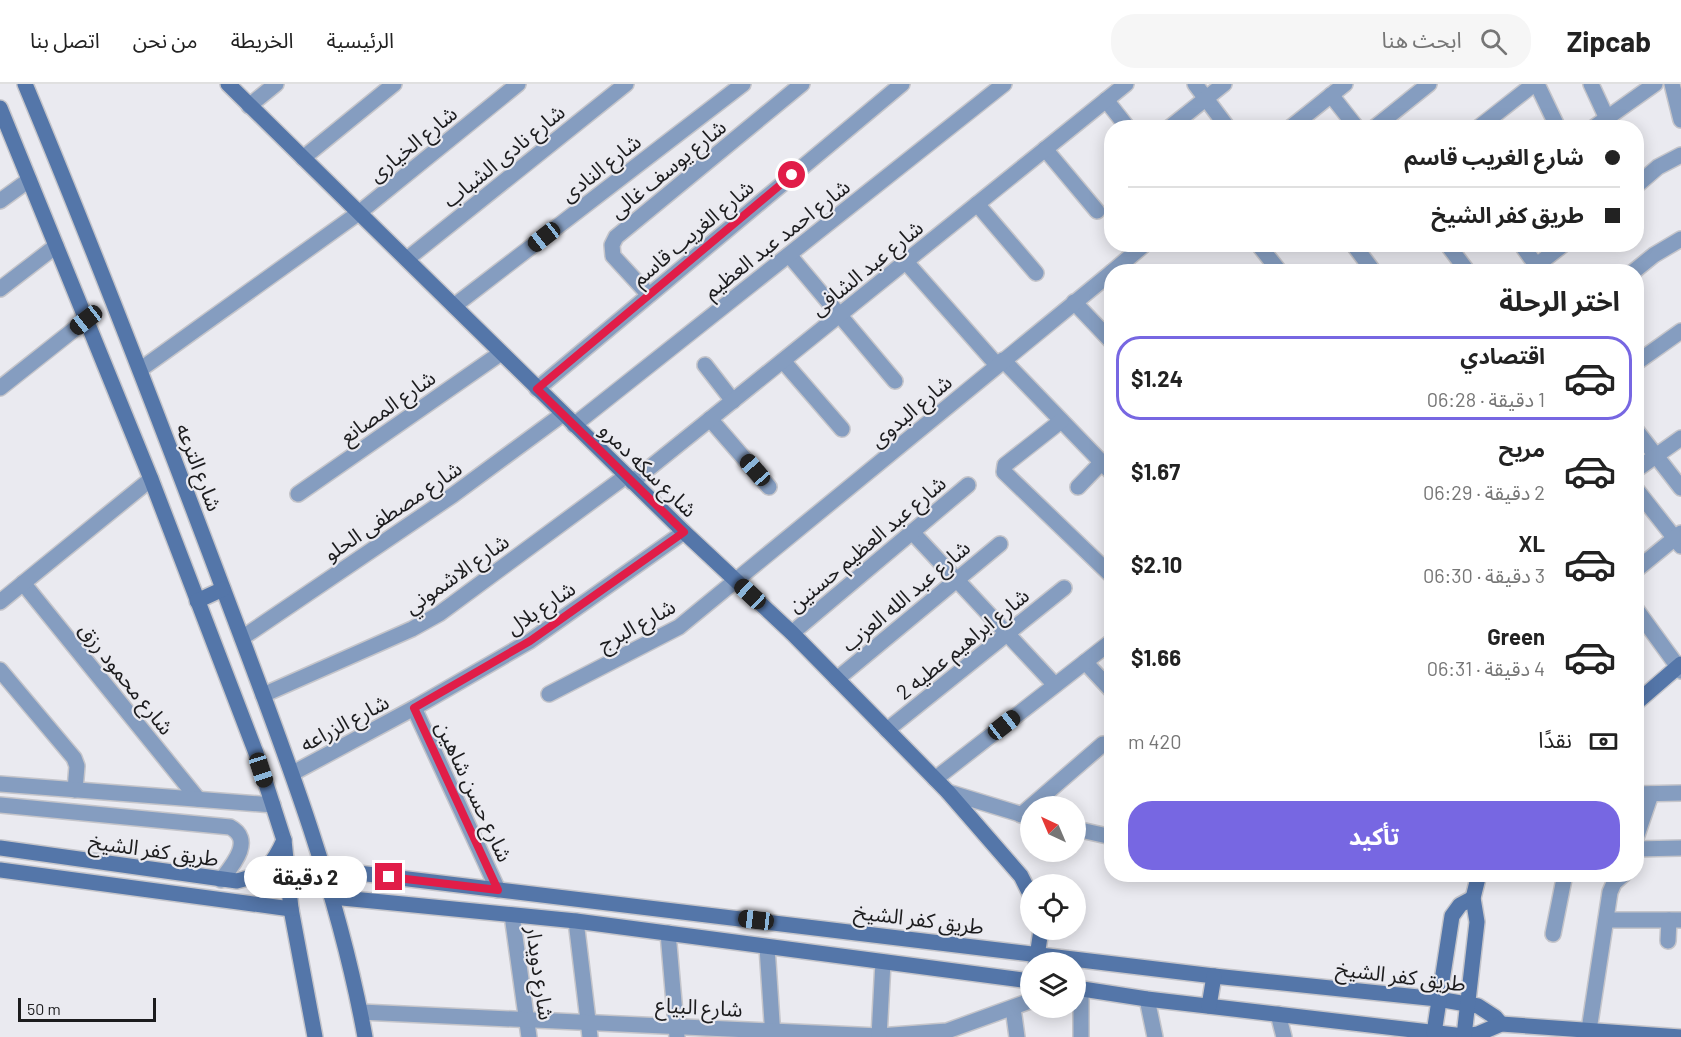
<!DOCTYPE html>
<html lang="ar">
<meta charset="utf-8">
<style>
:root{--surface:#fff;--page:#f6f6f6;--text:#222;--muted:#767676;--line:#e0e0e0;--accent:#7767e2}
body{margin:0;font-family:Barlow,"Noto Sans Arabic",sans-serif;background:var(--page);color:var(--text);direction:rtl;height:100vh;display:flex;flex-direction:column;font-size:22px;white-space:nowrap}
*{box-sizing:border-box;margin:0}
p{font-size:20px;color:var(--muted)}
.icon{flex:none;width:33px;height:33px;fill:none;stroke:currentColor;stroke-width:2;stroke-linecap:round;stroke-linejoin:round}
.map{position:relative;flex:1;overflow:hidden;direction:ltr}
.sheet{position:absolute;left:1104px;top:180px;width:540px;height:618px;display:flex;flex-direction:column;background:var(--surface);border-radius:24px;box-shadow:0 3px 15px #0003;direction:rtl}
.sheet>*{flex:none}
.banner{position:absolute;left:1104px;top:36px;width:540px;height:132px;border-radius:24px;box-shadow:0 3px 15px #0003;direction:rtl;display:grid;align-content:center;height:132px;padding:0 24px;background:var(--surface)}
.needle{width:39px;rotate:316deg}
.buttons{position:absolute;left:1020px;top:712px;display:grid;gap:12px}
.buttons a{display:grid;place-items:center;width:66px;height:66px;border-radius:50%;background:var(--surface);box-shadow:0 3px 15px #0003;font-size:30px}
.scale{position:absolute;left:18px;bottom:15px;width:138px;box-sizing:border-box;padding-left:6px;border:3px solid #1c1c1e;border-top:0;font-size:16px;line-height:21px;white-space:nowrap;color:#1c1c1e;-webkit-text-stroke:4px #eaeaf0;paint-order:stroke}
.end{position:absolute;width:27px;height:27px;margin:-14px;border:8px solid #e11d48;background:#fff;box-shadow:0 0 0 3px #fff}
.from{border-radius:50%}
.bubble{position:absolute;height:42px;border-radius:21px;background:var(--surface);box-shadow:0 3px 15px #0003;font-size:20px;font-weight:700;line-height:42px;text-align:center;direction:rtl}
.car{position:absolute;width:18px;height:36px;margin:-18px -9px;border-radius:8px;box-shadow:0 0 4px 2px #0007;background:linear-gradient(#222 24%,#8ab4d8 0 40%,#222 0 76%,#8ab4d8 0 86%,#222 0)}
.banner b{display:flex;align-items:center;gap:21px;height:57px;font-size:22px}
.banner b+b{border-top:2px solid var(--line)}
.banner i{width:15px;height:15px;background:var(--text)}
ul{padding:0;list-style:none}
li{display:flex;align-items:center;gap:18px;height:84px;margin:0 12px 9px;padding:0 12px;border:3px solid transparent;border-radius:24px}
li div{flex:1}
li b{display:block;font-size:22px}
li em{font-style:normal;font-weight:700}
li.current{border-color:var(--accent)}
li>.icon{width:54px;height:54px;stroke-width:1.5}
h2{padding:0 24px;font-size:27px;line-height:72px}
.pay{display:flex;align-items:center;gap:15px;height:66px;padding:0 24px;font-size:22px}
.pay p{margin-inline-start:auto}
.primary-button{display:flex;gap:12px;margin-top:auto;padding:12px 24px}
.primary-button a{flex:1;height:69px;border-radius:24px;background:var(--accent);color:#fff;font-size:24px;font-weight:700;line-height:69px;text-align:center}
header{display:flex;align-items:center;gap:36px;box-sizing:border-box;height:84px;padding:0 30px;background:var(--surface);border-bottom:2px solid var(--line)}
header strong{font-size:28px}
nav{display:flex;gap:33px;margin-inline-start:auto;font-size:21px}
.search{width:420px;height:54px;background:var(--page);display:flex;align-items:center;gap:15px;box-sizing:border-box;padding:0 21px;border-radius:24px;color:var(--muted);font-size:22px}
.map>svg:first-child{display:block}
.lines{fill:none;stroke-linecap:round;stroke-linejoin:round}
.street-casing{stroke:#c5c5ca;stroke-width:18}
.secondary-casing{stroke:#c5c5ca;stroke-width:18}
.street{stroke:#859dc0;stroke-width:15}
.secondary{stroke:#5476a9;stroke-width:15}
.route{stroke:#e11d48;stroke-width:8}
.labels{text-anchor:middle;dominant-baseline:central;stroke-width:4.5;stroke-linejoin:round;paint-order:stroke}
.street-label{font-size:21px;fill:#1c1c1e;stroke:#eaeaf0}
</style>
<header>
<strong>Zipcab</strong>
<div class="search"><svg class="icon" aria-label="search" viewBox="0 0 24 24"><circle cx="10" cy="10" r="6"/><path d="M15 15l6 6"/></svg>ابحث هنا</div>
<nav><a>الرئيسية</a><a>الخريطة</a><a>من نحن</a><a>اتصل بنا</a></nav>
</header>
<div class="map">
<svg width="1681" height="953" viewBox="0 0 1681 953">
<rect width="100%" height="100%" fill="#eaeaf0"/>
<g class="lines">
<defs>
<g id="street">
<polyline points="1195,0 1228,44"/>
<polyline points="1537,0 1558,44"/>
<polyline points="1591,0 1610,41"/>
<polyline points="1672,0 1681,36"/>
<polyline points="1331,11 1357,44"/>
<polyline points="1106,16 1128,44"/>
<polyline points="249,22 276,0"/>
<polyline points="1169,44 1224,0"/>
<polyline points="1290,44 1345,0"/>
<polyline points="1374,44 1429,0"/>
<polyline points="1478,44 1534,0"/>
<polyline points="1593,44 1655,0"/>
<polyline points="1045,65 1097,127"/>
<polyline points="303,74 394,0"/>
<polyline points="1636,102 1658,83 1681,71"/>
<polyline points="0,117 29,96"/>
<polyline points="977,120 1036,189"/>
<polyline points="1258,160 1280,188"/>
<polyline points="1353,160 1374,188"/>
<polyline points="1447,160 1468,188"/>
<polyline points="1521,160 1541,188"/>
<polyline points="789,171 895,297"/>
<polyline points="407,175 626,0"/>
<polyline points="906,178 997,281"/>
<polyline points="1537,181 1564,160"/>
<polyline points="1112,188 1145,160"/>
<polyline points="1633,188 1654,171 1681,155"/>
<polyline points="0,205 56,162"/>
<polyline points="649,211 613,172 612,161 616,153 802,0"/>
<polyline points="1074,218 1112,258"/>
<polyline points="454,222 743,0"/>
<polyline points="1003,276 1112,389"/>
<polyline points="783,277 842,345"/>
<polyline points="1636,279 1681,247"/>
<polyline points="705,281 733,317"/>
<polyline points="141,285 360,128 518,0"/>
<polyline points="0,304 86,236"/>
<polyline points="537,305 902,0"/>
<polyline points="710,335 769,403"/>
<polyline points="1061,337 1005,381 1004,388 1112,492"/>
<polyline points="574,341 1004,0"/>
<polyline points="1636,346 1681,404"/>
<polyline points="1636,386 1681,354"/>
<polyline points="632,398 1126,0"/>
<polyline points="1078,403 1102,378"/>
<polyline points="1636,405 1681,462"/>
<polyline points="298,410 501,269"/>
<polyline points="912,448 1055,601"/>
<polyline points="1636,486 1681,449"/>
<polyline points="23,499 198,715"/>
<polyline points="0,518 151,395"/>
<polyline points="1636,525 1681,587"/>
<polyline points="792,549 968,401"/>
<polyline points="242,554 453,411 563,330"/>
<polyline points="1085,578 1112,607"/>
<polyline points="0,586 74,674 77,682 75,706"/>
<polyline points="837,595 1000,460"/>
<polyline points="549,610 679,543 1112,188"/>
<polyline points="263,611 412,545 439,530 626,392"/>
<polyline points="414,624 498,806"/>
<polyline points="887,646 1064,504"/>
<polyline points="293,689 414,624 530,557 684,448"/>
<polyline points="935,695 1112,557"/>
<polyline points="0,700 273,721"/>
<polyline points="948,708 1030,733"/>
<polyline points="1636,710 1681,709"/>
<path d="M0 721 230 743C255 756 232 782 221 796"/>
<polyline points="1021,731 1103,660"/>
<polyline points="1076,745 1112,753"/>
<polyline points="1636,754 1651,710"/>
<polyline points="1636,765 1681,764"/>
<polyline points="512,831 529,953"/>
<polyline points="1606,836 1681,836"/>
<polyline points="576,837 590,953"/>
<polyline points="668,849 677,953"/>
<polyline points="1553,850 1565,790"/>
<polyline points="1668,857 1669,836"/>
<polyline points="767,863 773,953"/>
<polyline points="1147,915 1155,953"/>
<polyline points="1013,924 1017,953"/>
<polyline points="361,928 879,952 947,947 1030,917"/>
<polyline points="1278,930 1284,953"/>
<polyline points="1589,946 1610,808 1614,799 1624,790"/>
<polyline points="879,953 883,878"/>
<polyline points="1081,953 1081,904"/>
</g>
<g id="secondary">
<path d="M25 0C95 168 160 337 224 507 279 653 337 799 365 953"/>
<polyline points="228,0 684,448 792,549 948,708 1021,792 1030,810"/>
<polyline points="0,24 151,395 256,669 284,756 291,825 315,953"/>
<polyline points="197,517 223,505"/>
<polyline points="1636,619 1681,580"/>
<path d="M0 764 237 797C264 791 273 781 284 756"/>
<polyline points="325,785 1214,892 1438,915 1478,922 1495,933 1501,940"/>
<polyline points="0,786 291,825"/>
<polyline points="332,813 576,837 1030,897"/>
<polyline points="1036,879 1041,846"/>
<polyline points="1076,904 1147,915 1464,952 1478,950 1501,940 1681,953"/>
<polyline points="1209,922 1214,892"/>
<polyline points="1434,949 1452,832 1460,821 1473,814"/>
<polyline points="1464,952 1477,838 1473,814 1479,790"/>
</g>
</defs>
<use href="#street" class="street-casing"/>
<use href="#secondary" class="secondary-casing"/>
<use href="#street" class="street"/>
<use href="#secondary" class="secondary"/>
</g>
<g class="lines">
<polyline class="route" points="389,793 498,806 414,624 530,557 684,448 537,305 792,91"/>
</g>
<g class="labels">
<g class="street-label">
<text transform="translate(412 59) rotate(-39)">شارع الخيارى</text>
<text transform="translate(503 71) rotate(-39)">شارع نادى الشباب</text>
<text transform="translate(600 83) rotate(-38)">شارع النادى</text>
<text transform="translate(667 84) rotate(-39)">شارع يوسف غالى</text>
<text transform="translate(692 148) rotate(-40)">شارع الغريب قاسم</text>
<text transform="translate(776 154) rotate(-38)">شارع احمد عبد العظيم</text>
<text transform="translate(866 183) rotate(-39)">شارع عبد الشافى</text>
<text transform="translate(387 322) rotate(-35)">شارع المصانع</text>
<text transform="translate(910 326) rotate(-40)">شارع البدوى</text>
<text transform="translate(200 383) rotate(69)">شارع الترعه</text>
<text transform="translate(649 385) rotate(44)">شارع سكه دمرو</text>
<text transform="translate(392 426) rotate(-34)">شارع مصطفى الحلو</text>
<text transform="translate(866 459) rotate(-40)">شارع عبد العظيم حسنين</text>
<text transform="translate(456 489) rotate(-35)">شارع الاشموني</text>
<text transform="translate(905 511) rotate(-40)">شارع عبد الله العزب</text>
<text transform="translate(540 523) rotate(-34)">شارع بلال</text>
<text transform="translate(636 540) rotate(-29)">شارع البرج</text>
<text transform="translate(962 559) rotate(-39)">شارع ابراهيم عطيه 2</text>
<text transform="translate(127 594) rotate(51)">شارع محمود رزق</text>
<text transform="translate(344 638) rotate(-28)">شارع الزراعه</text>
<text transform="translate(475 707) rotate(65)">شارع حسن شاهين</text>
<text transform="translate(154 765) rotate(8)">طريق كفر الشيخ</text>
<text transform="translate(919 834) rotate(7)">طريق كفر الشيخ</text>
<text transform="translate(541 889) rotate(82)">شارع دويدار</text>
<text transform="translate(1401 891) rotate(7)">طريق كفر الشيخ</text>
<text transform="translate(699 922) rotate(3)">شارع البياع</text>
</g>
</g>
</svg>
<div class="buttons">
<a><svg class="needle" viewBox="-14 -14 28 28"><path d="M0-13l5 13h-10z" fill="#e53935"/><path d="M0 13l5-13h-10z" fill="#767676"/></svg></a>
<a><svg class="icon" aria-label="locate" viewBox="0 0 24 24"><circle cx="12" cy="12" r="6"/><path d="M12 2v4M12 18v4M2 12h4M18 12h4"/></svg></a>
<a><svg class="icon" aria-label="layers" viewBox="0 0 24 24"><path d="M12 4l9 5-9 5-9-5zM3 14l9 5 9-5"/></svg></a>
</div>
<div class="scale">50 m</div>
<i class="end from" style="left:792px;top:91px"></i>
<i class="end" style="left:389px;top:793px"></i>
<div class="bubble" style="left:244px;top:772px;width:123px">2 دقيقة</div>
<i class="car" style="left:544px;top:153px;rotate:232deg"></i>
<i class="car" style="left:86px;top:236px;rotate:232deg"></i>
<i class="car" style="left:755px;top:386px;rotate:319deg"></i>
<i class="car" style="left:750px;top:510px;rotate:313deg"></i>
<i class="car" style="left:1004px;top:641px;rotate:52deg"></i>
<i class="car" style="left:261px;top:686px;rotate:162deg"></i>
<i class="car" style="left:756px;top:836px;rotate:277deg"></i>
<div class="banner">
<b><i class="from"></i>شارع الغريب قاسم</b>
<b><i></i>طريق كفر الشيخ</b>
</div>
<section class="sheet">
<h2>اختر الرحلة</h2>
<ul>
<li class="current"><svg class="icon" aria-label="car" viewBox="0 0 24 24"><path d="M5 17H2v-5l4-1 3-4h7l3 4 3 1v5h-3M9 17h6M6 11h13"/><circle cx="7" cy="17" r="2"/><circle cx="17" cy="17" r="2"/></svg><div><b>اقتصادي</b><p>1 دقيقة · 06:28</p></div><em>$1.24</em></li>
<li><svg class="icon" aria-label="car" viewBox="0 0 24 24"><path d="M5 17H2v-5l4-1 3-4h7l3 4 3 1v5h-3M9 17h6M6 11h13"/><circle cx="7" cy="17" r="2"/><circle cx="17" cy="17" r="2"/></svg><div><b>مريح</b><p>2 دقيقة · 06:29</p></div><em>$1.67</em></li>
<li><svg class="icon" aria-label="car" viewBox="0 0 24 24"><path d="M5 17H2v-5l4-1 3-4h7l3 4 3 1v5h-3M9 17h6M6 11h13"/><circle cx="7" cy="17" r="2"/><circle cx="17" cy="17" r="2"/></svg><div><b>XL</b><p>3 دقيقة · 06:30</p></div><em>$2.10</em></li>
<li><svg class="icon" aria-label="car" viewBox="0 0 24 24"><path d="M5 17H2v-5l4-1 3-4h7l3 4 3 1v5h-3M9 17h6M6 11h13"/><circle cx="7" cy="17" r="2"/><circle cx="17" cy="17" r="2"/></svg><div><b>Green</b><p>4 دقيقة · 06:31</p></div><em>$1.66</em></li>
</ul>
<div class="pay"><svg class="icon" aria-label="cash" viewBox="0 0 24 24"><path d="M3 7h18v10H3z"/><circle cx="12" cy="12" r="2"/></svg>نقدًا<p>420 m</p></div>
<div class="primary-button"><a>تأكيد</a></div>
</section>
</div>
